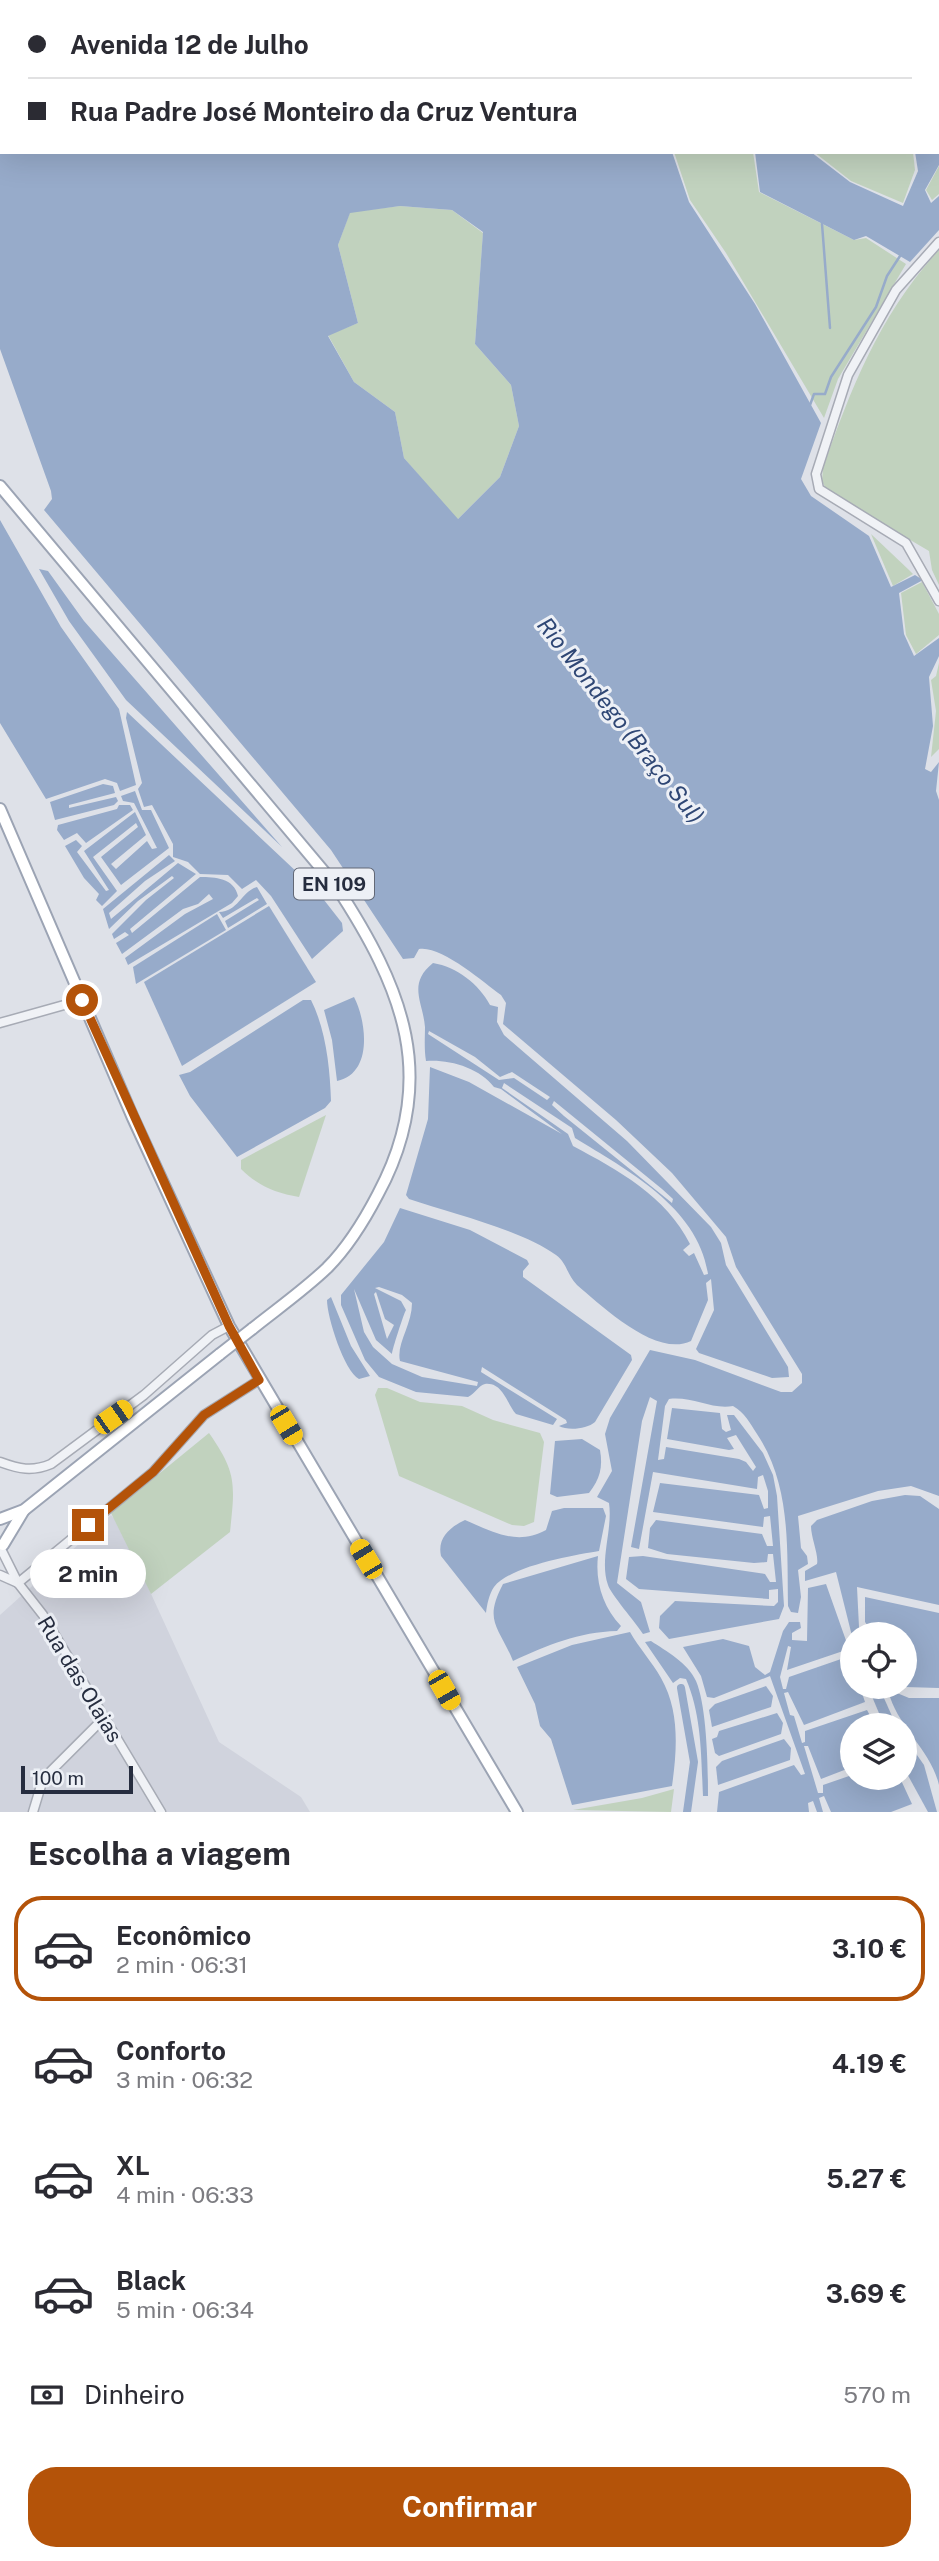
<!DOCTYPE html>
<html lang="pt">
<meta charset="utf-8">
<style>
:root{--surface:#fff;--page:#f7f7f7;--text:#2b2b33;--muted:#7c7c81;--line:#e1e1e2;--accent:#b45309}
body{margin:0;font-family:"Public Sans",sans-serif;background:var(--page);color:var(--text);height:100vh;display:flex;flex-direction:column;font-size:26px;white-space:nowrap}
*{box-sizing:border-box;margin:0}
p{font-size:23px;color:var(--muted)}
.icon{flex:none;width:38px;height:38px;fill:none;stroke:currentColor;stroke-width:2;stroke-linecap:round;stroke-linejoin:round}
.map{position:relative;height:1812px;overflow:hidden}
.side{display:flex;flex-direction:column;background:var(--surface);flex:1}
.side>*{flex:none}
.banner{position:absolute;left:0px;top:0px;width:940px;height:154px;box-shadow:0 7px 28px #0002;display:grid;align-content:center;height:154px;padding:0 28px;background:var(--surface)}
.tools{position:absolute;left:840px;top:1622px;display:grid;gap:14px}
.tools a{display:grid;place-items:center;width:77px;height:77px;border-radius:50%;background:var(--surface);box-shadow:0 7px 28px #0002;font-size:35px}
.scale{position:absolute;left:21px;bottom:18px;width:112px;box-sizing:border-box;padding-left:7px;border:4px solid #262d3f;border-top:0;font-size:19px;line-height:24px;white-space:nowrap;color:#262d3f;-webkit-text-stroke:5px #edf0f6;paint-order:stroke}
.end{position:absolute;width:32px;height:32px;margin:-16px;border:9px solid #b45309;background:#fff;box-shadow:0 0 0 4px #fff}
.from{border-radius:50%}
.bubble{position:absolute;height:49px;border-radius:24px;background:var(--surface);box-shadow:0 7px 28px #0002;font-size:23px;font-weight:700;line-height:49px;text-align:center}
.car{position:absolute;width:21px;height:42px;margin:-21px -10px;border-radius:9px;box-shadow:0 0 5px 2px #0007;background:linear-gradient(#f5c518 24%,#345 0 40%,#f5c518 0 76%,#345 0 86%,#f5c518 0)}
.banner b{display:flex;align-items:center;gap:24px;height:66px;font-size:26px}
.banner b+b{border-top:2px solid var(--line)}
.banner i{width:18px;height:18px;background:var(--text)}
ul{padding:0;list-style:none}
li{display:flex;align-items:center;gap:21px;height:105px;margin:0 14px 10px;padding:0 14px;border:4px solid transparent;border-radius:28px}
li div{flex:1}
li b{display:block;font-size:26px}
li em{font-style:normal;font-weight:700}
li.selected{border-color:var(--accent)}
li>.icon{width:63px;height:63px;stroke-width:1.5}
h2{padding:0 28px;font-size:32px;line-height:84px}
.pay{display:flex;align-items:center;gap:18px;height:77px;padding:0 28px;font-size:26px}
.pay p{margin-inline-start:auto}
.cta{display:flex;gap:14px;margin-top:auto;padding:14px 28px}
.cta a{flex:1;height:80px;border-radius:28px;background:var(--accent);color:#fff;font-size:28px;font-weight:700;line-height:80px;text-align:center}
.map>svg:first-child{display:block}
.built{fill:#d0d3dd}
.green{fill:#c1d2be}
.water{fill:#97abca;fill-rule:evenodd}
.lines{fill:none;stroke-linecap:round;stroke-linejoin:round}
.stream{stroke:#97abca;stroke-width:2.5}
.canal{stroke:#97abca;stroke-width:8}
.minor-casing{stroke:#a7abb5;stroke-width:11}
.major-casing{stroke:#9ca4b4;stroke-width:14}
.minor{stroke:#f0f2f6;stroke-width:8}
.major{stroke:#fff;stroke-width:10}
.major-bridge-casing{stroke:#9ca4b4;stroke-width:14;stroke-linecap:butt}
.major-bridge{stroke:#fff;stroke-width:10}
.route{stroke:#b45309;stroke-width:9}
.labels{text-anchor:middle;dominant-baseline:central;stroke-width:6;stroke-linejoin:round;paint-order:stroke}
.shield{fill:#edf0f6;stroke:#626876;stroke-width:2}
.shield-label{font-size:19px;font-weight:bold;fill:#262d3f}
.street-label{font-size:21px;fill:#262d3f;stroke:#edf0f6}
.water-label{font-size:23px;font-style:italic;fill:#2f4775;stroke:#edf0f6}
</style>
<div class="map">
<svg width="939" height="1812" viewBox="0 0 939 1812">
<rect width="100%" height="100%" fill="#dee1e8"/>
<polygon class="built" points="111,1515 119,1524 219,1742 301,1797 310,1812 0,1812 0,1615"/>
<g class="green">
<polygon points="674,152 753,152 759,192 854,240 866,238 906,264 838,379 824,418 726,253 690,200"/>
<polygon points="814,152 913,152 915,170 903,203 851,181"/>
<polygon points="939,166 939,194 932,200 926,190"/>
<polygon points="400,206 452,210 483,233 475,344 511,385 519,426 500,477 457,520 404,458 395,412 354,382 328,335 358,323 338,245 350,212"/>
<path d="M939 250V585L932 570 929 551 827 491 822 481 823 468C851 388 880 314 939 250Z"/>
<polygon points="871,534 909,570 913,574 893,586"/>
<polygon points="922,582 939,614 939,635 916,654 906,635 901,593"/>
<polygon points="939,663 939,749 931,757 936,711 931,680 936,676"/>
<path d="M326 1115 299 1197C276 1193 258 1186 241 1169V1160Z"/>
<polygon points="378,1388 387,1388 420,1402 462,1406 493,1420 540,1433 544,1442 534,1522 524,1526 512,1525 399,1476 375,1395"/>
<path d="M209 1433C237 1473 235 1484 230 1532L151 1594 111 1513Z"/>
<polygon points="674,1789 671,1812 573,1810 642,1798"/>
</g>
<g class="water">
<path d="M0 0H720L2 2V152H672L689 202 755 304 821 423 801 479 811 496 869 536 891 587 915 575 923 580 899 593 904 634 914 656 939 638V656L929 677 933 726 925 769 931 772 939 762 936 791 939 800V1496L911 1486 878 1491 798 1516 801 1548 807 1556 808 1564 798 1570 801 1597 798 1613 791 1612 788 1606C787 1547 791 1485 757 1434 750 1423 745 1413 733 1406 712 1410 692 1396 669 1399L665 1406 658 1460 664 1459 666 1447 739 1459 746 1462 753 1471 756 1467 736 1435 727 1438 734 1449 729 1450 667 1439 672 1408 720 1413 722 1429 726 1432 731 1430 727 1415H734L763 1453 773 1475 777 1496 784 1606 779 1619 669 1639 659 1628 660 1616 675 1601 774 1606 778 1602V1589L769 1590V1599L639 1589 626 1579 629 1557 643 1556 765 1574 770 1582H776L773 1554H768L767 1562 754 1563 667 1554 648 1548 650 1528 656 1520 762 1534 767 1546H773L770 1516 764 1517 763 1527 653 1512 660 1483 759 1495 764 1509 768 1508V1491L763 1475 758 1477 757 1489 653 1472 639 1549 631 1547 657 1401 650 1397 642 1421 617 1583 641 1602 650 1632 643 1634C636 1623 610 1593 608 1585 599 1560 613 1530 609 1503L597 1497 612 1471 605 1434 610 1418 650 1350 695 1360 781 1392H792L802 1383V1374L736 1267 726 1237 672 1173 616 1120 503 1024 506 1003 501 995C483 982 441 945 419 949L414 958 403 959 331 850 44 510 52 499 51 491 0 349ZM400 206 452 210 483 232 475 344 511 385 519 426 500 477 458 519 404 458 395 412 354 382 328 336 358 323 338 245 350 213Z"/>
<polygon points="939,141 939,165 925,190 931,203 939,196 939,230 910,262 866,236 854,240 760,192 755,152 811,152 850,182 903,206 918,171 915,152 938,152"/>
<polygon points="0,520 61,627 119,709 136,785 120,791 117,783 105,779 46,799 0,723"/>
<polygon points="39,569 48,571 84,621 282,847 126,700 69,621"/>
<polygon points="127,712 317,891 342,923 343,931 312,959 271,896 256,880 242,889 228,875 200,874 188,862 173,857 173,844 152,805 144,807 138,789 142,783 126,718"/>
<polygon points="103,784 113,786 115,793 69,805 69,808 116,797 118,801 114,805 55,820 50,802"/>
<polygon points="135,791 142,810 151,810 169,848 121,885 101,857 138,827 136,823 93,857 117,891 102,906 96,900 99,894 84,878 65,846 76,840 82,846 77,852 106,891 109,890 84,851 135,812 146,835 111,864 116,869 147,841 152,849 157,848 134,803 123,801 121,796"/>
<polygon points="119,805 130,805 133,810 86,843 77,833 64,840 57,830 58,825 117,809"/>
<path d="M169 855 175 861 145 881 109 913 111 919 178 863 196 874 130 929 132 933 200 877C215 877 234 878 238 896L232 903 128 965 125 958 185 914 213 899 209 894 198 904 183 909 122 954 116 943 129 935 125 932 114 939 112 934 146 900 174 878 172 876 138 901 109 929 103 909Z"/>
<path d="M257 887 267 904 228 928 225 921 259 900 257 898 223 918 219 912C238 912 242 891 257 887Z"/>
<polygon points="269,906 316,982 182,1066 144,982"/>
<polygon points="217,914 226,930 136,984 133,967"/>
<path d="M433 963C457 967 479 984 490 1005L498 1007 497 1022 504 1035 627 1141 711 1227 721 1243 726 1265 788 1367 789 1377 772 1378 699 1353 696 1349 714 1310 711 1279 706 1283 708 1300 691 1341C656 1358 602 1306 577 1285 567 1275 567 1263 556 1255 521 1230 451 1213 409 1199L406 1195 428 1119 430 1067 469 1082 562 1134 501 1089 494 1087C480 1068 449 1059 426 1061 424 1049 425 1037 425 1027 423 1002 407 984 433 963ZM429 1031 475 1057 500 1077 512 1072 550 1097 547 1100 514 1078 499 1080 428 1034ZM504 1083 572 1128 575 1138C627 1170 698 1207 708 1274L704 1275 694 1253 689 1256 683 1250 690 1244C666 1196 618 1170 573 1146L568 1134 502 1088ZM554 1101 662 1189 673 1199 672 1203 564 1116 552 1105Z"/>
<path d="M354 997C366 1020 374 1073 337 1081L332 1040 324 1010Z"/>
<path d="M303 1000H311C326 1030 330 1068 331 1101L325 1108 237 1157 190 1096 179 1075 190 1072Z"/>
<path d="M400 1208 470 1230 527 1260 529 1264 523 1271V1277L631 1355 632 1360 595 1422C587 1429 568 1431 559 1426L567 1423 566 1420 482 1367 481 1372 557 1419 553 1425 516 1414C507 1404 503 1382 485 1384 479 1385 475 1394 468 1397L416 1392 379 1377 365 1360 341 1305V1295L384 1242ZM379 1287 402 1295 412 1303C412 1325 396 1344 400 1361L478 1382 477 1386 422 1377 392 1364 373 1347 364 1332 354 1289 376 1340 392 1354C392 1350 404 1313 406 1310L401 1301 375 1288ZM376 1292 385 1319 394 1325 387 1339 374 1294Z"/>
<path d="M331 1297 351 1346 370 1376 359 1379C344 1371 327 1317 327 1300Z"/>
<path d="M582 1439 600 1450C603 1467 600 1479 589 1493L557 1497 550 1494 555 1441Z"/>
<path d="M905 1495 920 1496 939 1509V1605L857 1587 859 1627 864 1634 852 1636 836 1572 805 1581V1571L817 1564C819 1555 811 1538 811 1526L817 1520 872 1501Z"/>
<path d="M564 1508H603L606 1516 599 1551C574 1555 510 1566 494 1587 489 1594 487 1605 486 1613L441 1556C437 1538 450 1527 465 1520 493 1532 517 1546 546 1530L552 1511Z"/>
<path d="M598 1556C595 1582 603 1607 621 1626L617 1631C579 1632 547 1645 513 1661 499 1626 483 1622 503 1584Z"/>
<polygon points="826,1584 849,1649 787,1670 791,1647 788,1646 780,1677 783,1689 786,1689 789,1677 844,1658 845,1663 851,1661 852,1687 860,1687 865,1702 804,1725 788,1692 784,1693 790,1715 794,1716 802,1743 805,1742 805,1731 867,1710 875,1725 852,1726 852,1767 821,1779 808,1746 804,1746 818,1793 823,1793 823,1785 852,1775 852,1778 900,1778 912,1804 891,1812 831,1812 824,1796 819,1798 823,1812 817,1812 813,1801 808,1803 809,1812 717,1812 719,1792 794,1765 801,1775 805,1774 770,1676 714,1698 707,1697 701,1676 683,1647 723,1639 749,1646 755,1667 765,1675 770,1672 783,1631 789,1622 800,1622 801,1628 792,1633 792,1640 807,1641 808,1588"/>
<polygon points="865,1597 939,1613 939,1688 905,1687 905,1634 874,1634 865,1622"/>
<path d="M630 1632C639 1648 652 1662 661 1678 680 1711 677 1750 672 1786L572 1805 551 1739 540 1726 535 1704 517 1667 572 1645Z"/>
<path d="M651 1641C666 1651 688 1663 696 1681 707 1707 708 1767 708 1796H703C701 1756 702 1716 686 1679L680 1678 673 1683 645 1642Z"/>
<polygon points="766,1686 773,1696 771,1707 712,1727 709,1710 715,1704"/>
<polygon points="868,1687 879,1687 896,1725 884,1725"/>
<path d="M897 1693 909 1698H939V1785C931 1751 901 1730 890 1697Z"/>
<polygon points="777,1713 783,1723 781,1734 719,1756 715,1753 712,1739 717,1737 719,1731"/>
<polygon points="905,1738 924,1765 937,1812 928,1812 905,1770"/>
<polygon points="784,1739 791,1748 790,1760 718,1785 716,1767 722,1761"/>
</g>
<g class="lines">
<g class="stream">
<polyline points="932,0 933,2"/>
<polyline points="938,10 939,12"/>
<polyline points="822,224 830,328"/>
<polyline points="810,405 814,394 825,394 831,377 876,307 887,276 900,256"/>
</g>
<polyline class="canal" points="681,1688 694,1762 687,1812"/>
<defs>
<g id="minor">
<polyline points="774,0 776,2"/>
<polyline points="938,129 939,130"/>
<polyline points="939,242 896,290 848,375 816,474 819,489 906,543 939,601"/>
<polyline points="0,1023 82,1000"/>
<path d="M0 1462C19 1469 32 1472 51 1464L144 1395 212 1335 229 1326"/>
<polyline points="2,1551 18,1583 43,1615 161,1812"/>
<polyline points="0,1575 18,1583"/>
<polyline points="18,1583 153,1472 204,1415 259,1380"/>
<polyline points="33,1812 43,1779 104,1718"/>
</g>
<g id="major">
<path d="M0 486 336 886C403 988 440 1079 378 1194 364 1221 348 1247 327 1268 304 1290 277 1309 252 1329"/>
<polyline points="0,809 133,1118 229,1326 517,1812"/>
<polyline points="0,1519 24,1510 220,1354"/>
<polyline points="3,1545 24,1510"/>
</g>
</defs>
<use href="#minor" class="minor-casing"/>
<use href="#major" class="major-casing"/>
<use href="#minor" class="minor"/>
<use href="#major" class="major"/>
<defs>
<polyline id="major-bridge" points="220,1354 252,1329"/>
</defs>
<use href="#major-bridge" class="major-bridge-casing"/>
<use href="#major-bridge" class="major-bridge"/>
</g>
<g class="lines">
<polyline class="route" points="82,1000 229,1326 259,1380 204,1415 153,1472 88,1525"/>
</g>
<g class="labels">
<rect class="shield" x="294" y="868.5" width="80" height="31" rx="5"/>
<g class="shield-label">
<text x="334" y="884">EN 109</text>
</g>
<g class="street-label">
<text transform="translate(80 1679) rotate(59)">Rua das Olaias</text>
</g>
<g class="water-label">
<text transform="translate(621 720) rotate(52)">Rio Mondego (Braço Sul)</text>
</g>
</g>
</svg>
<div class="tools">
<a><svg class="icon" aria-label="locate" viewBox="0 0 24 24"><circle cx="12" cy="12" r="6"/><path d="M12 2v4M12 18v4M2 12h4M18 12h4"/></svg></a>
<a><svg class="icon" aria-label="layers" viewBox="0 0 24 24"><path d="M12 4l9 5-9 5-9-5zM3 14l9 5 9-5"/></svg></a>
</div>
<div class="scale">100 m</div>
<i class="end from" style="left:82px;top:1000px"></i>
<i class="end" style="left:88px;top:1525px"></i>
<div class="bubble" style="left:30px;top:1549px;width:116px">2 min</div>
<i class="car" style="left:113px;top:1417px;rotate:55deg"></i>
<i class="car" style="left:286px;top:1425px;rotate:149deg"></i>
<i class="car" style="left:366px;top:1559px;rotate:329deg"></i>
<i class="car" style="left:444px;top:1690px;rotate:150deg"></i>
<div class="banner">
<b><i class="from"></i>Avenida 12 de Julho</b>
<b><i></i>Rua Padre José Monteiro da Cruz Ventura</b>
</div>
</div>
<section class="side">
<h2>Escolha a viagem</h2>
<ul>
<li class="selected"><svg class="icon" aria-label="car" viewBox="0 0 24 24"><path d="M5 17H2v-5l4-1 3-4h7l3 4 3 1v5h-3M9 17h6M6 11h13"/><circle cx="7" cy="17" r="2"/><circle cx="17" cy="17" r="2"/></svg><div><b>Econômico</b><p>2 min · 06:31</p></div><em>3.10 €</em></li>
<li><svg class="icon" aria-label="car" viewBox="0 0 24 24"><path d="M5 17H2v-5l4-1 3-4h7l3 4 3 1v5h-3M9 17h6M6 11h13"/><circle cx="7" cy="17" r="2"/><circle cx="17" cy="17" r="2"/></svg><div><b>Conforto</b><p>3 min · 06:32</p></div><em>4.19 €</em></li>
<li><svg class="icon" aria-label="car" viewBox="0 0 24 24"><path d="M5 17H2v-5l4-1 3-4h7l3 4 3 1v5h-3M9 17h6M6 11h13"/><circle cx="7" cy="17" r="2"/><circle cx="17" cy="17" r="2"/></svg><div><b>XL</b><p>4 min · 06:33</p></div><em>5.27 €</em></li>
<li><svg class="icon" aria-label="car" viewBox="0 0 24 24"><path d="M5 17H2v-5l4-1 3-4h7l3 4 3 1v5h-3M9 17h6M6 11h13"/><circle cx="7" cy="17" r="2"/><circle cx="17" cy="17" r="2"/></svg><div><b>Black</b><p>5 min · 06:34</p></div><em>3.69 €</em></li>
</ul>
<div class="pay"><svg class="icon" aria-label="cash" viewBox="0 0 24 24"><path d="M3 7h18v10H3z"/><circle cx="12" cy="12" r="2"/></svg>Dinheiro<p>570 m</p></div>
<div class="cta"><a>Confirmar</a></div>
</section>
